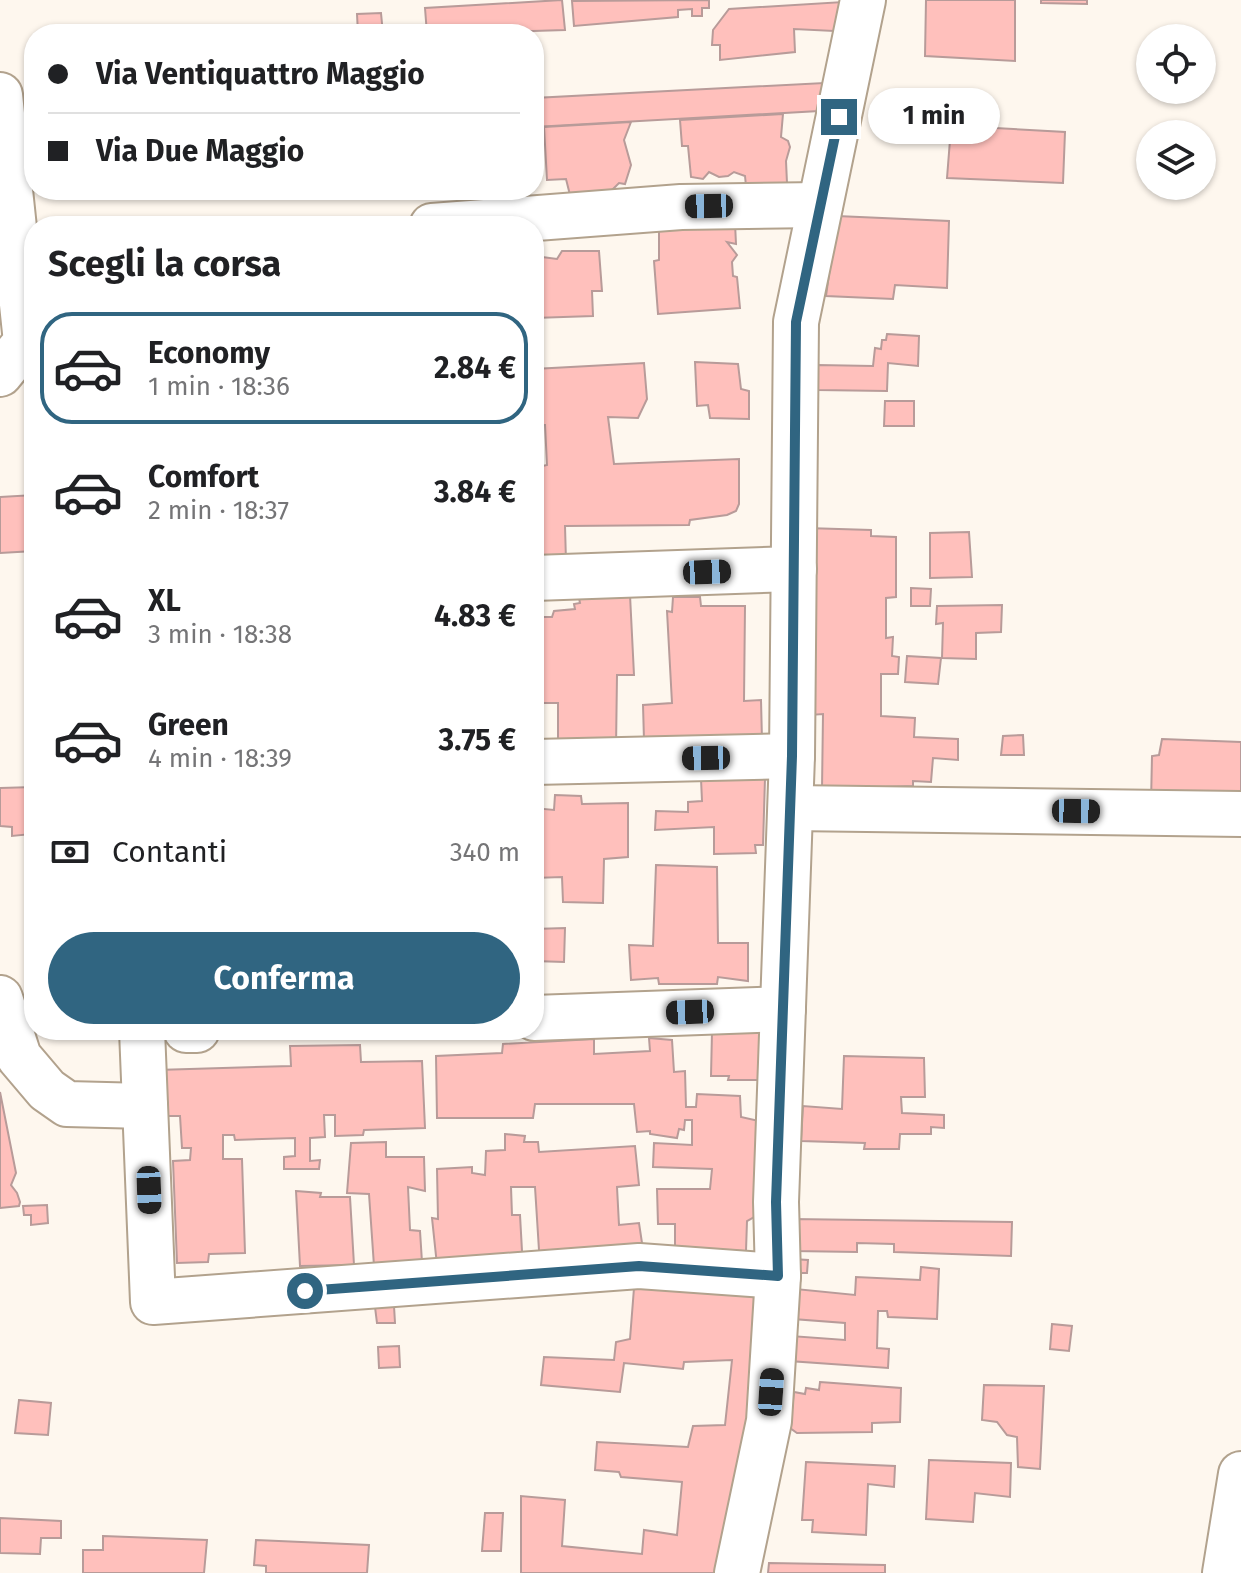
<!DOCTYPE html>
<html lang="it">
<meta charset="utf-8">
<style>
:root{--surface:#fff;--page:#f6f6f6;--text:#202124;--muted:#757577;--line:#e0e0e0;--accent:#306581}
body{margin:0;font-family:"Fira Sans",sans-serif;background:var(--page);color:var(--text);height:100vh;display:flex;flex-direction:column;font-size:30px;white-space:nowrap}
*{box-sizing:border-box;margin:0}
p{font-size:26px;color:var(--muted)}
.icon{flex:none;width:44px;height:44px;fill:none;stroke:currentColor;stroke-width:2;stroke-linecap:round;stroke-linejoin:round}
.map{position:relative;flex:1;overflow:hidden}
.side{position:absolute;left:24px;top:216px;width:520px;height:824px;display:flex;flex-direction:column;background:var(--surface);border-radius:32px;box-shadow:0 2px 6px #0004}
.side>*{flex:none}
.top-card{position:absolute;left:24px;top:24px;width:520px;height:176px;border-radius:32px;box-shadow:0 2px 6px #0004;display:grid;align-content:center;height:176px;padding:0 24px;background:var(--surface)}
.controls{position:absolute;left:1136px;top:24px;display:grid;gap:16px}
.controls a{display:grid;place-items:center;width:80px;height:80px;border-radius:50%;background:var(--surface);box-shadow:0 2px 6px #0004;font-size:40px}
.end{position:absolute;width:36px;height:36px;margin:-18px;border:10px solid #306581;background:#fff;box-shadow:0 0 0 4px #fff}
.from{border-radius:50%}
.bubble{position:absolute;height:56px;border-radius:28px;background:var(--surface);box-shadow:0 2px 6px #0004;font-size:26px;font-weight:700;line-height:56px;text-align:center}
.car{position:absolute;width:24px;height:48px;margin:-24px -12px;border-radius:10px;box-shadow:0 0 6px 2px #0007;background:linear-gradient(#222 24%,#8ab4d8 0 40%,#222 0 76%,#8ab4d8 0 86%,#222 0)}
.top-card b{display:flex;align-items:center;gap:28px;height:76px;font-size:30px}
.top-card b+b{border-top:2px solid var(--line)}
.top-card i{width:20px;height:20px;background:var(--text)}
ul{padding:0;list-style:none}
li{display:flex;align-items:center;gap:24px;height:112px;margin:0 16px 12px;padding:0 8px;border:4px solid transparent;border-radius:32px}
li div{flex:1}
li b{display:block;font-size:30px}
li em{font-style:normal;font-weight:700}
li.current{border-color:var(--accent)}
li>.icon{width:72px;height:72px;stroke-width:1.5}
h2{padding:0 24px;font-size:36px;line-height:96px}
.pay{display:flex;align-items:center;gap:20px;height:88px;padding:0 24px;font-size:30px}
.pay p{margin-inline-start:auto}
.action{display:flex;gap:16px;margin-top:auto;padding:16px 24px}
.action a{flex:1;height:92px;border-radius:48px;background:var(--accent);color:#fff;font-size:32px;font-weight:700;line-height:92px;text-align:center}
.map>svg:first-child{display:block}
.building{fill:#ffc0bc;stroke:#b89b99;stroke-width:2}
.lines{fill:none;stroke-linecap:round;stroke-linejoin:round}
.minor-casing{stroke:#b2a28d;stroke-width:48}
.major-casing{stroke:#b2a28d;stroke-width:48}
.minor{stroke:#fff;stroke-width:44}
.major{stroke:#fff;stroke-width:44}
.route{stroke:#306581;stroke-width:10}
</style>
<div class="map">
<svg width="1241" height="1573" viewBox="0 0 1241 1573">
<rect width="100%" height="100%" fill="#fef7ee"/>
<g class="building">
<polygon points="562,0 565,30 427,34 425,8"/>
<polygon points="709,0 709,8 702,8 702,16 692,16 692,9 678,10 678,17 574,26 572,1"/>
<polygon points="926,0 1015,0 1015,61 925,56"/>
<polygon points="1041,0 1087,0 1087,4 1041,3"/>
<polygon points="843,2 834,31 794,29 795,52 720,60 720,45 712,45 713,30 729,9"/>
<polygon points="381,13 383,34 358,34 357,14"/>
<polygon points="824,83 819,111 534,127 534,98"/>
<polygon points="783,114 781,137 788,141 790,147 786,161 787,183 746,186 745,176 734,172 728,176 719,177 709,172 703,179 691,177 688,146 682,146 680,120"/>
<polygon points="631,122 624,140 631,165 625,184 619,183 612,190 571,199 566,179 547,180 544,127"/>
<polygon points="958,126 1065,132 1063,183 947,178 950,140 956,140"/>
<polygon points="837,216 949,221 947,288 895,285 893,299 826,296"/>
<polygon points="735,223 736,244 727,242 737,255 732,262 733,276 737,277 740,308 658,314 654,261 659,260 659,230"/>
<polygon points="562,251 599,251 602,291 592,291 593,316 534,318 534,256 557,259"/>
<polygon points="887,334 919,336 918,366 888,363 887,391 818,390 818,365 873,366 875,348 881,349 882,340 886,340"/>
<polygon points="695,362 738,364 741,389 749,391 749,419 710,418 708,405 697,406"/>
<polygon points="644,363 647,399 638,418 608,417 614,464 739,459 739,504 736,511 727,515 690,520 689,525 565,526 566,561 534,563 534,468 547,465 545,425 534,425 534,369"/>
<polygon points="885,401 914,401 914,426 884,426"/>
<polygon points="34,495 34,551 0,553 0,497"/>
<polygon points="806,528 871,530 871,536 896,537 896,597 886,598 886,638 893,637 892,656 899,657 898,674 881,674 881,716 915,718 914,737 958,739 958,760 933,758 931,782 913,781 913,786 822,789 823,714 810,715"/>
<polygon points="969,532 972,577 930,578 930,533"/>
<polygon points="911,588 931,589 930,606 911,606"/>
<polygon points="630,595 634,675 617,675 616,748 558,748 558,703 534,703 534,617 552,617 554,611 575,609 574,604 580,603 579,598"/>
<polygon points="673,597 700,597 701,606 745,606 744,701 761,700 762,740 644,740 643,705 672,703 667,611 672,612"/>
<polygon points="1002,605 1001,632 976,633 976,659 942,658 943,623 936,624 937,606"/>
<polygon points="907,656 941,658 938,684 905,682"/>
<polygon points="1023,735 1024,755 1001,755 1003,736"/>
<polygon points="1162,739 1241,742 1241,806 1151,803 1152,756 1159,755"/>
<polygon points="765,778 763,845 755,845 756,853 714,854 714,827 655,830 656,811 688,812 688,802 702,801 701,779"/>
<polygon points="34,787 34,838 31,839 31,834 12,836 12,827 0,826 0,788"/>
<polygon points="555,795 581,796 582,804 628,803 628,857 604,859 603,903 563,902 562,877 534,878 534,808 554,810"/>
<polygon points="656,865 717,867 718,943 748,943 748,981 718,977 717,984 659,984 658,978 631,980 629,945 653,946"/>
<polygon points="565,928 564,962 534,961 534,929"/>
<polygon points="764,1030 764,1080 728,1080 729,1076 711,1076 712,1032"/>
<polygon points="649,1038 672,1040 674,1072 685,1071 686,1107 696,1107 697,1094 740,1096 741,1117 759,1121 758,1215 747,1221 746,1251 675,1250 675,1224 658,1224 657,1189 710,1189 712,1169 653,1167 654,1143 692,1145 692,1120 685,1120 684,1130 679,1129 677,1138 650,1134 650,1131 637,1132 634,1104 535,1104 533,1118 437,1118 436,1056 502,1053 503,1044 594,1039 594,1054 650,1051"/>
<polygon points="360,1045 361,1062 422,1061 425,1128 364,1130 363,1135 335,1136 335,1115 324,1115 325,1137 310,1138 310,1161 320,1160 319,1169 284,1169 284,1157 295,1156 295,1138 235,1140 234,1135 223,1135 223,1159 242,1159 245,1253 209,1254 208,1262 177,1263 173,1161 190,1160 191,1148 182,1148 180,1116 159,1116 157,1070 291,1066 290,1046"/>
<polygon points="844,1056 924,1058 925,1097 901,1097 902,1113 944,1115 944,1128 931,1127 931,1134 900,1134 899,1149 864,1149 865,1143 801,1141 803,1106 842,1109"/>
<polygon points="0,1092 16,1173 11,1185 17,1193 20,1202 19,1206 0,1208"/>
<polygon points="505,1134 525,1136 524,1142 538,1142 539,1152 635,1146 639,1185 617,1187 619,1225 639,1223 644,1256 540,1266 535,1187 511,1187 512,1215 520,1215 523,1269 437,1265 432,1218 438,1219 437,1169 472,1167 472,1173 485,1175 486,1151 505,1150"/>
<polygon points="386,1142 386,1157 424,1157 425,1191 408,1187 410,1230 420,1231 422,1262 374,1266 369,1194 347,1193 351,1143"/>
<polygon points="296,1191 321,1193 320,1197 350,1197 354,1265 300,1266"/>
<polygon points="47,1205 48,1223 31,1225 31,1215 24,1215 23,1206"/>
<polygon points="792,1219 1012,1222 1011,1256 894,1252 894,1244 857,1243 857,1252 793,1251"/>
<polygon points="792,1259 808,1260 807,1273 792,1273"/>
<polygon points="921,1267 939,1269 937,1319 888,1317 887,1311 878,1311 877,1348 889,1349 888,1368 789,1361 791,1336 845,1340 845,1323 793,1319 796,1289 855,1295 856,1277 920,1280"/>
<polygon points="634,1288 767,1295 731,1573 521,1573 521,1496 565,1500 562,1546 642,1554 644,1530 677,1535 682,1482 621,1477 619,1472 595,1470 597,1442 688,1447 693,1426 725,1425 732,1360 684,1362 683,1369 624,1363 620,1392 541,1385 544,1357 614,1360 616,1342 630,1339"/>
<polygon points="394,1306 395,1323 377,1323 375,1307"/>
<polygon points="1052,1324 1072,1326 1069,1351 1050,1349"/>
<polygon points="399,1346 400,1367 379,1368 378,1347"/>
<polygon points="820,1382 901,1388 900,1422 872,1423 872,1432 797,1433 790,1428 794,1392 805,1394 806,1388 819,1390"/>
<polygon points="984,1385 1044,1386 1040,1469 1018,1467 1017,1437 1007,1435 997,1422 982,1420"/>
<polygon points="19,1400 51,1403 48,1435 15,1433"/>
<polygon points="929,1460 1011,1463 1010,1497 975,1493 973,1522 926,1519"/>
<polygon points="806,1462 895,1466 894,1487 868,1484 866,1535 812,1532 813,1520 802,1520"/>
<polygon points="485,1513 503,1513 501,1551 482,1551"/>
<polygon points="0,1518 61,1521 61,1538 41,1538 40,1554 0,1553"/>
<polygon points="103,1536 207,1540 204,1573 83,1573 83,1550 103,1550"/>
<polygon points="256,1540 369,1545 367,1573 266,1573 266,1566 254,1565"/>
<polygon points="769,1563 885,1565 885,1573 768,1573"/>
</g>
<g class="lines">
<defs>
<g id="minor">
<polyline points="0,95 26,342 0,374"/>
<polyline points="432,226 681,207 820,205"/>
<polyline points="534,578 794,569"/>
<polyline points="534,762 792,756"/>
<polyline points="791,808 1241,814"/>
<polyline points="0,998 19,1057 47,1090 67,1104 145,1106"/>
<polyline points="534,1018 783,1009"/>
<polyline points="142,1030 153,1302 639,1266 778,1276"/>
<polyline points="186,1030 197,1030"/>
<polyline points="1225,1573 1241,1474"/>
</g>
<polyline id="major" points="737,1573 769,1421 778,1276 776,1202 792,756 796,322 863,0"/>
</defs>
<use href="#minor" class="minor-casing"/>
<use href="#major" class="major-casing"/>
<use href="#minor" class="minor"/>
<use href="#major" class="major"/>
</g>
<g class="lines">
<polyline class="route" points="305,1291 639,1266 778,1276 776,1202 792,756 796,322 839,117"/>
</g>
</svg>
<div class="controls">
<a><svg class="icon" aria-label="locate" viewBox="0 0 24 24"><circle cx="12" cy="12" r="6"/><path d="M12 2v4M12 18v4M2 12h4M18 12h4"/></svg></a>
<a><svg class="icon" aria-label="layers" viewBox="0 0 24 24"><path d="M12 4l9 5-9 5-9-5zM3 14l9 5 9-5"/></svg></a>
</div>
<i class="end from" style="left:305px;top:1291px"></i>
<i class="end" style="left:839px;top:117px"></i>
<div class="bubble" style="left:868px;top:88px;width:132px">1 min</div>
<i class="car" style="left:709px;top:206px;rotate:269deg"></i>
<i class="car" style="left:707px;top:572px;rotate:88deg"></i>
<i class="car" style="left:706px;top:758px;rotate:269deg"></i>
<i class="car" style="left:1076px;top:811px;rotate:91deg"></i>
<i class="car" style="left:690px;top:1012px;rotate:268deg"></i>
<i class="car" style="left:149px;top:1190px;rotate:178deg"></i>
<i class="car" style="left:771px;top:1392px;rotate:4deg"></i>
<div class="top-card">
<b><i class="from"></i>Via Ventiquattro Maggio</b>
<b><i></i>Via Due Maggio</b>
</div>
<section class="side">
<h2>Scegli la corsa</h2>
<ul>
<li class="current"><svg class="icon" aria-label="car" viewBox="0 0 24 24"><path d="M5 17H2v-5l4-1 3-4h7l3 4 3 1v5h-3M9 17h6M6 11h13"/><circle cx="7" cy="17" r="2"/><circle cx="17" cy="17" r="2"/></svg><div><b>Economy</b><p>1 min · 18:36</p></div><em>2.84 €</em></li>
<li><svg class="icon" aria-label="car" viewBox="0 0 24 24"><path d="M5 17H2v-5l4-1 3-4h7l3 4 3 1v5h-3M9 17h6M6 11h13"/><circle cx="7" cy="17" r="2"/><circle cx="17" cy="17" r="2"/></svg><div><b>Comfort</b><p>2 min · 18:37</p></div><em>3.84 €</em></li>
<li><svg class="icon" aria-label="car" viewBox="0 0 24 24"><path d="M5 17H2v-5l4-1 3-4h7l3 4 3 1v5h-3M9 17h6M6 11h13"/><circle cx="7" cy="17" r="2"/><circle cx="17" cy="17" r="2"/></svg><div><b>XL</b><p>3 min · 18:38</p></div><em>4.83 €</em></li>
<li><svg class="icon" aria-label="car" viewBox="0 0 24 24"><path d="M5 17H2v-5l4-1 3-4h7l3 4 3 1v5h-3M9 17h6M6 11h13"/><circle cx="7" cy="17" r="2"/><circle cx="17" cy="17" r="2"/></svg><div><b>Green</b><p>4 min · 18:39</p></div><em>3.75 €</em></li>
</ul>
<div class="pay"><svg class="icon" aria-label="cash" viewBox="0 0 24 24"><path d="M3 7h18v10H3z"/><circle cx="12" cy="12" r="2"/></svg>Contanti<p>340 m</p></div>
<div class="action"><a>Conferma</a></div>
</section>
</div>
